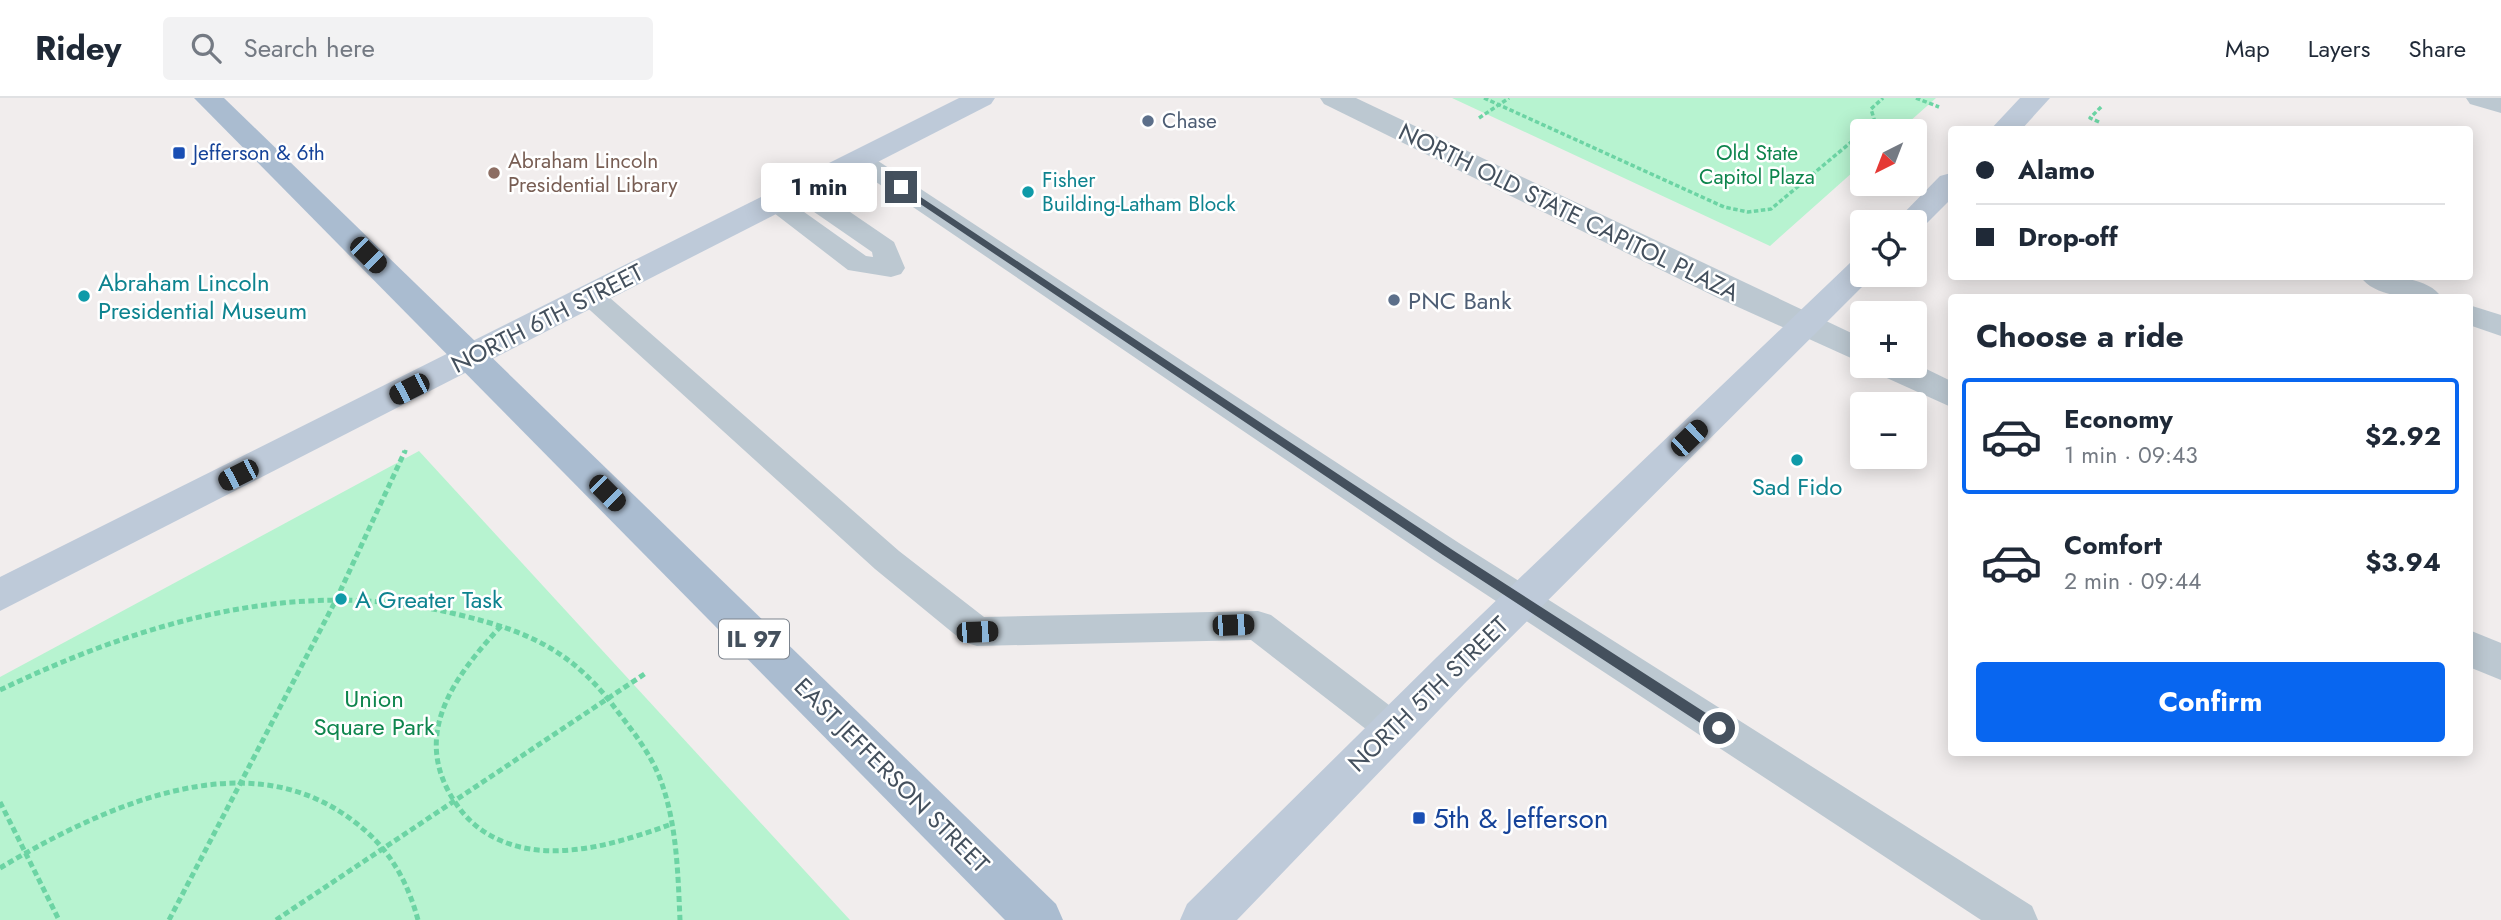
<!DOCTYPE html>
<meta charset="utf-8">
<style>
:root{--surface:#fff;--page:#f2f2f3;--text:#1f2937;--muted:#747a83;--line:#e0e1e3;--accent:#0866f0}
body{margin:0;font-family:Jost,sans-serif;background:var(--page);color:var(--text);height:100vh;display:flex;flex-direction:column;font-size:26px;white-space:nowrap}
*{box-sizing:border-box;margin:0}
p{font-size:23px;color:var(--muted)}
.icon{flex:none;width:38px;height:38px;fill:none;stroke:currentColor;stroke-width:2;stroke-linecap:round;stroke-linejoin:round}
.map{position:relative;flex:1;overflow:hidden}
.drawer{position:absolute;left:1948px;top:196px;width:525px;height:462px;display:flex;flex-direction:column;background:var(--surface);border-radius:7px;box-shadow:0 4px 18px #0003}
.drawer>*{flex:none}
.hud{position:absolute;left:1948px;top:28px;width:525px;height:154px;border-radius:7px;box-shadow:0 4px 18px #0003;display:grid;align-content:center;height:154px;padding:0 28px;background:var(--surface)}
.needle{width:46px;rotate:222deg}
.controls{position:absolute;left:1850px;top:21px;display:grid;gap:14px}
.controls a{display:grid;place-items:center;width:77px;height:77px;border-radius:7px;background:var(--surface);box-shadow:0 4px 18px #0003;font-size:35px}
.end{position:absolute;width:32px;height:32px;margin:-16px;border:9px solid #44505d;background:#fff;box-shadow:0 0 0 4px #fff}
.from{border-radius:50%}
.bubble{position:absolute;height:49px;border-radius:7px;background:var(--surface);box-shadow:0 4px 18px #0003;font-size:23px;font-weight:700;line-height:49px;text-align:center}
.car{position:absolute;width:21px;height:42px;margin:-21px -10px;border-radius:9px;box-shadow:0 0 5px 2px #0007;background:linear-gradient(#222 24%,#8ab4d8 0 40%,#222 0 76%,#8ab4d8 0 86%,#222 0)}
.hud b{display:flex;align-items:center;gap:24px;height:66px;font-size:26px}
.hud b+b{border-top:2px solid var(--line)}
.hud i{width:18px;height:18px;background:var(--text)}
ul{padding:0;list-style:none}
li{display:flex;align-items:center;gap:21px;height:116px;margin:0 14px 10px;padding:0 14px;border:4px solid transparent;border-radius:7px}
li div{flex:1}
li b{display:block;font-size:26px}
li em{font-style:normal;font-weight:700}
li.on{border-color:var(--accent)}
li>.icon{width:63px;height:63px;stroke-width:1.5}
h2{padding:0 28px;font-size:32px;line-height:84px}
.button{display:flex;gap:14px;margin-top:auto;padding:14px 28px}
.button a{flex:1;height:80px;border-radius:7px;background:var(--accent);color:#fff;font-size:28px;font-weight:700;line-height:80px;text-align:center}
header{display:flex;align-items:center;gap:42px;box-sizing:border-box;height:98px;padding:0 35px;background:var(--surface);border-bottom:2px solid var(--line)}
header strong{font-size:33px}
nav{display:flex;gap:38px;margin-inline-start:auto;font-size:24px}
.search{width:490px;height:63px;background:var(--page);display:flex;align-items:center;gap:18px;box-sizing:border-box;padding:0 24px;border-radius:7px;color:var(--muted);font-size:26px}
.map>svg:first-child{display:block}
.green{fill:#b7f3d0}
.lines{fill:none;stroke-linecap:round;stroke-linejoin:round}
.path-far1{stroke:#6cd4a4;stroke-width:3.5;stroke-dasharray:4.5 2.5;stroke-linecap:butt}
.path{stroke:#6cd4a4;stroke-width:5;stroke-dasharray:6 3.5;stroke-linecap:butt}
.lane{fill:#bcc8d1;fill-rule:evenodd}
.street{fill:#bcc8d1;fill-rule:evenodd}
.secondary{fill:#becad9;fill-rule:evenodd}
.primary{fill:#aabcd0;fill-rule:evenodd}
.route{fill:#44505d}
.service-dot{fill:#5c6f8a;stroke:#fff;stroke-width:2.5}
.transit-dot{fill:#1a4fb4;stroke:#fff;stroke-width:2.5}
.education-dot{fill:#8d6e63;stroke:#fff;stroke-width:2.5}
.culture-dot{fill:#0f9aa8;stroke:#fff;stroke-width:2.5}
.labels{text-anchor:middle;dominant-baseline:central;stroke-width:5;stroke-linejoin:round;paint-order:stroke}
.far-service-label{font-size:21px;fill:#4e5e75;stroke:#fff;text-anchor:start}
.far-transit-label{font-size:21px;fill:#164399;stroke:#fff;text-anchor:start}
.far-park-label{font-size:21px;fill:#0e854d;stroke:#fff}
.far-education-label{font-size:21px;fill:#785e54;stroke:#fff;text-anchor:start}
.far-culture-label{font-size:21px;fill:#0d838f;stroke:#fff;text-anchor:start}
.shield{fill:#fff;stroke:#7c848e;stroke-width:2}
.shield-label{font-size:23px;font-weight:bold;fill:#44505d}
.street-label{font-size:24px;fill:#44505d;stroke:#fff}
.culture-label{font-size:24px;fill:#0d838f;stroke:#fff;text-anchor:start}
.service-label{font-size:24px;fill:#4e5e75;stroke:#fff;text-anchor:start}
.park-label{font-size:24px;fill:#0e854d;stroke:#fff}
.near-transit-label{font-size:28px;fill:#164399;stroke:#fff;text-anchor:start}
</style>
<header>
<strong>Ridey</strong>
<div class="search"><svg class="icon" aria-label="search" viewBox="0 0 24 24"><circle cx="10" cy="10" r="6"/><path d="M15 15l6 6"/></svg>Search here</div>
<nav><a>Map</a><a>Layers</a><a>Share</a></nav>
</header>
<div class="map">
<svg width="2501" height="822" viewBox="0 0 2501 822">
<rect width="100%" height="100%" fill="#f1eded"/>
<g class="green">
<polygon points="1452,0 1936,0 1899,33 1862,33 1862,66 1770,148"/>
<polygon points="419,353 850,822 0,822 0,579"/>
</g>
<g class="lines">
<g class="path-far1">
<polyline points="1484,0 1724,109 1748,114 1771,111 1862,35"/>
<polyline points="1916,0 1939,9"/>
<polyline points="1479,20 1509,0"/>
<polyline points="2099,24 2090,20 2102,8"/>
<polyline points="1864,33 1875,24 1871,11 1883,0"/>
<polyline points="405,355 406,352"/>
</g>
<g class="path">
<path d="M501 528C453 580 409 639 457 707 475 734 506 749 538 752 583 756 627 742 669 727"/>
<path d="M0 592C144 523 301 477 460 517 531 534 574 554 618 614 635 636 653 659 662 686 677 729 678 777 680 822"/>
<polyline points="0,704 59,822"/>
<path d="M0 770C101 710 245 641 352 722 387 747 407 781 418 822"/>
<polyline points="169,822 337,500 405,353"/>
<polyline points="276,822 646,575"/>
</g>
<g class="lane">
<polygon points="860,54 869,57 1459,445 2032,808 2038,822 1981,822 1435,463 851,67 847,62 851,57"/>
<polygon points="800,84 809,86 894,144 905,170 901,176 891,179 848,172 761,105 765,99 783,99 866,158 873,159 872,154 791,98 787,92 791,86"/>
<path d="M2360 178C2384 178 2428 177 2442 200 2418 200 2375 201 2360 178Z"/>
<polygon points="591,189 601,192 899,453 984,519 1258,513 1271,517 1406,620 1412,631 1406,642 1393,647 1380,642 1251,542 977,548 964,544 875,471 581,204 577,198 581,192"/>
<polygon points="2469,207 2501,217 2501,238 2469,227"/>
</g>
<g class="street">
<polygon points="1320,0 1356,0 1862,240 1862,265 1718,200 1324,6"/>
<polygon points="2466,0 2501,0 2501,15 2470,6"/>
<polygon points="1914,265 1951,283 1951,309 1878,276 1873,268"/>
<polygon points="2469,532 2501,545 2501,582 2469,569"/>
</g>
<g class="secondary">
<polygon points="959,0 995,0 991,6 0,513 0,479"/>
<polygon points="2020,0 2050,0 2021,32 1990,32"/>
<polygon points="1951,75 1951,101 1921,131 1914,132 1914,124 1895,124 1940,78"/>
<polygon points="1862,161 1862,177 1873,178 1467,583 1237,822 1180,822 1187,806 1437,559 1851,164"/>
</g>
<polygon class="primary" points="194,0 224,0 1056,806 1063,822 1005,822"/>
</g>
<polygon class="route" points="898,88 904,88 1451,451 1723,626 1723,634 1714,634 1443,457 898,91"/>
<g class="service-dot">
<circle cx="1148" cy="23" r="7"/>
<circle cx="1394" cy="202" r="7"/>
</g>
<g class="transit-dot">
<rect x="172" y="48" width="14" height="14" rx="3.5"/>
<rect x="1412" y="713" width="14" height="14" rx="3.5"/>
</g>
<circle class="education-dot" cx="494" cy="75" r="7"/>
<g class="culture-dot">
<circle cx="1028" cy="94" r="7"/>
<circle cx="84" cy="198" r="7"/>
<circle cx="1797" cy="362" r="7"/>
<circle cx="341" cy="501" r="7"/>
</g>
<g class="labels">
<g class="far-service-label">
<text x="1162" y="23">Chase</text>
</g>
<g class="far-transit-label">
<text x="193" y="55">Jefferson &amp; 6th</text>
</g>
<g class="far-park-label">
<text x="1757" y="55">Old State<tspan x="1757" dy="24">Capitol Plaza</tspan></text>
</g>
<g class="far-education-label">
<text x="508" y="63">Abraham Lincoln<tspan x="508" dy="24">Presidential Library</tspan></text>
</g>
<g class="far-culture-label">
<text x="1042" y="82">Fisher<tspan x="1042" dy="24">Building-Latham Block</tspan></text>
</g>
<rect class="shield" x="719" y="521.5" width="70" height="39" rx="5"/>
<g class="shield-label">
<text x="754" y="541">IL 97</text>
</g>
<g class="street-label">
<text transform="translate(1569 114) rotate(26)">NORTH OLD STATE CAPITOL PLAZA</text>
<text transform="translate(547 220) rotate(-27)">NORTH 6TH STREET</text>
<text transform="translate(1428 596) rotate(-44)">NORTH 5TH STREET</text>
<text transform="translate(892 677) rotate(45)">EAST JEFFERSON STREET</text>
</g>
<g class="culture-label">
<text x="98" y="184">Abraham Lincoln<tspan x="98" dy="28">Presidential Museum</tspan></text>
<text x="1797" y="388" text-anchor="middle">Sad Fido</text>
<text x="355" y="501">A Greater Task</text>
</g>
<g class="service-label">
<text x="1408" y="202">PNC Bank</text>
</g>
<g class="park-label">
<text x="374" y="600">Union<tspan x="374" dy="28">Square Park</tspan></text>
</g>
<g class="near-transit-label">
<text x="1433" y="720">5th &amp; Jefferson</text>
</g>
</g>
</svg>
<div class="controls">
<a><svg class="needle" viewBox="-14 -14 28 28"><path d="M0-13l5 13h-10z" fill="#e53935"/><path d="M0 13l5-13h-10z" fill="#747a83"/></svg></a>
<a><svg class="icon" aria-label="locate" viewBox="0 0 24 24"><circle cx="12" cy="12" r="6"/><path d="M12 2v4M12 18v4M2 12h4M18 12h4"/></svg></a>
<a>+</a>
<a>−</a>
</div>
<i class="end from" style="left:1719px;top:630px"></i>
<i class="end" style="left:901px;top:89px"></i>
<div class="bubble" style="left:761px;top:65px;width:116px">1 min</div>
<i class="car" style="left:368px;top:157px;rotate:135deg"></i>
<i class="car" style="left:409px;top:291px;rotate:243deg"></i>
<i class="car" style="left:1689px;top:340px;rotate:46deg"></i>
<i class="car" style="left:238px;top:377px;rotate:243deg"></i>
<i class="car" style="left:607px;top:395px;rotate:135deg"></i>
<i class="car" style="left:1233px;top:527px;rotate:88deg"></i>
<i class="car" style="left:977px;top:534px;rotate:88deg"></i>
<div class="hud">
<b><i class="from"></i>Alamo</b>
<b><i></i>Drop-off</b>
</div>
<section class="drawer">
<h2>Choose a ride</h2>
<ul>
<li class="on"><svg class="icon" aria-label="car" viewBox="0 0 24 24"><path d="M5 17H2v-5l4-1 3-4h7l3 4 3 1v5h-3M9 17h6M6 11h13"/><circle cx="7" cy="17" r="2"/><circle cx="17" cy="17" r="2"/></svg><div><b>Economy</b><p>1 min · 09:43</p></div><em>$2.92</em></li>
<li><svg class="icon" aria-label="car" viewBox="0 0 24 24"><path d="M5 17H2v-5l4-1 3-4h7l3 4 3 1v5h-3M9 17h6M6 11h13"/><circle cx="7" cy="17" r="2"/><circle cx="17" cy="17" r="2"/></svg><div><b>Comfort</b><p>2 min · 09:44</p></div><em>$3.94</em></li>
</ul>
<div class="button"><a>Confirm</a></div>
</section>
</div>
